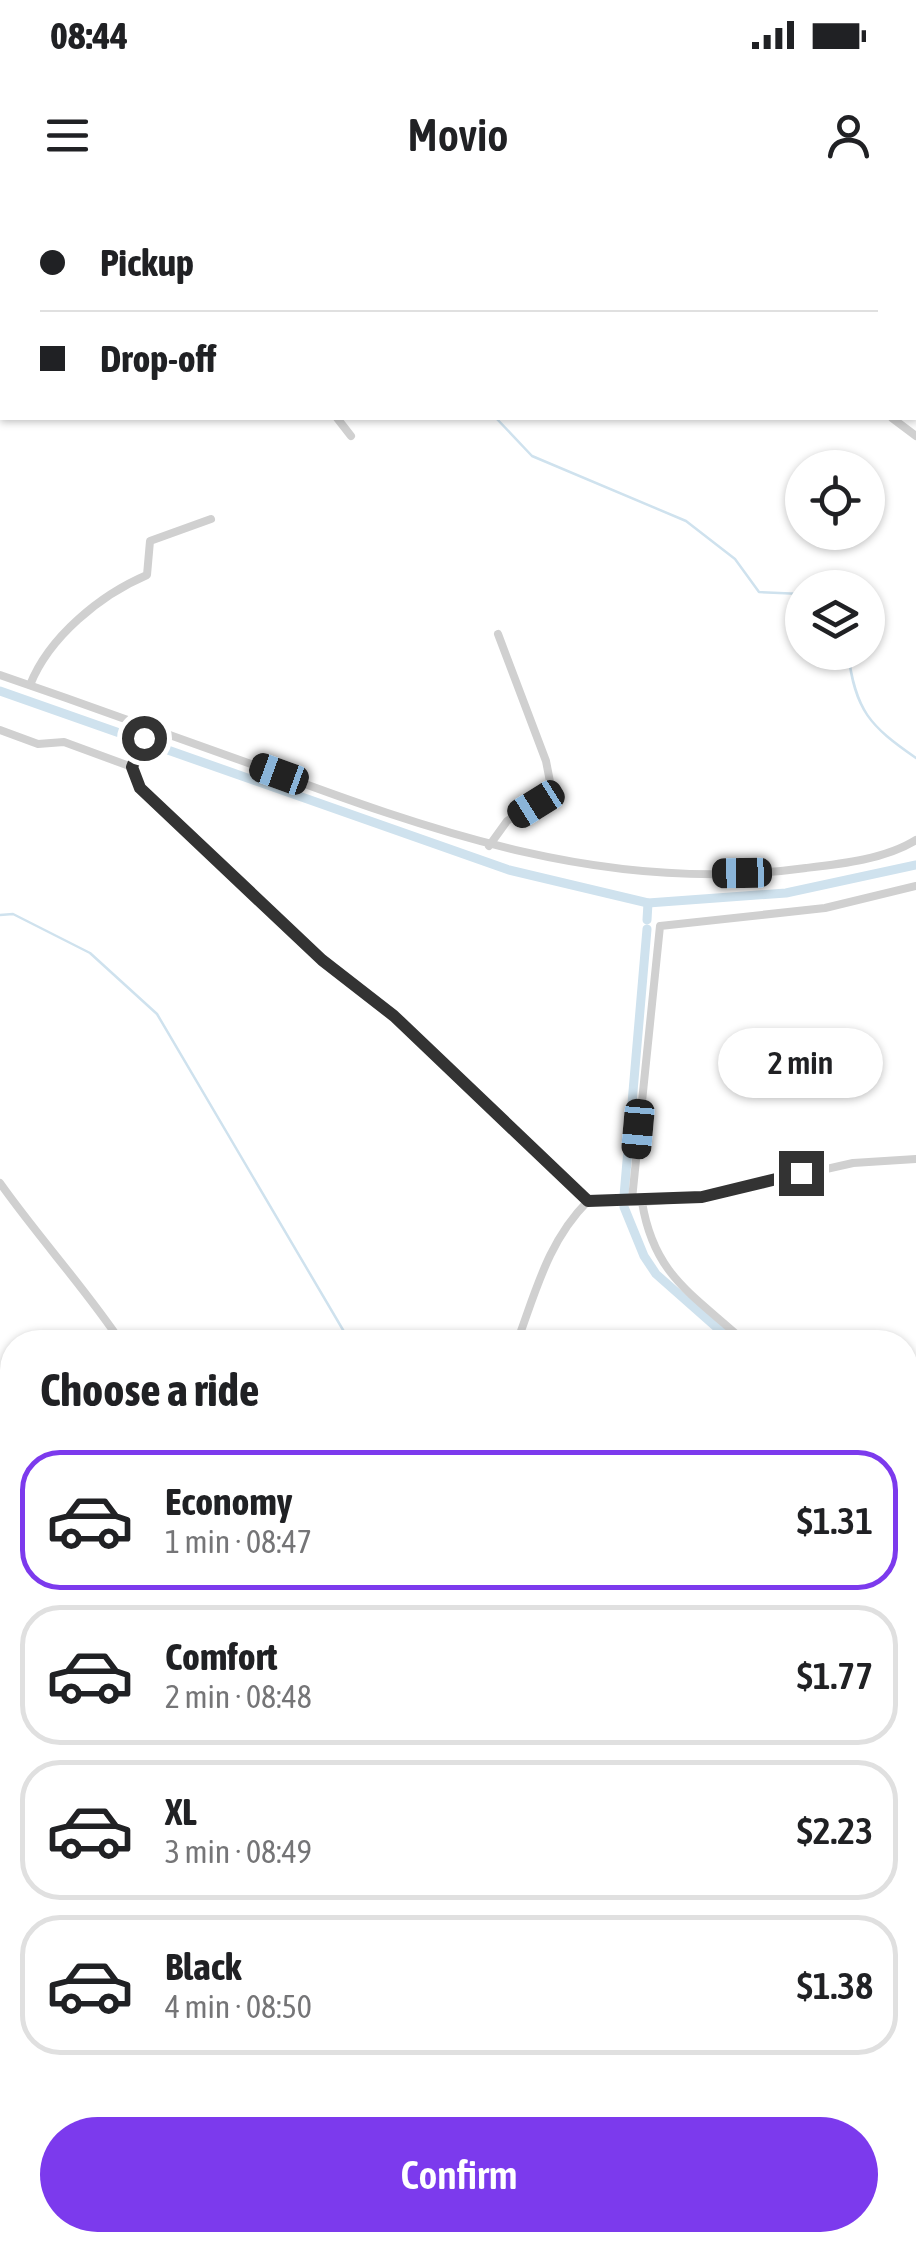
<!DOCTYPE html>
<meta charset="utf-8">
<style>
:root{--surface:#fff;--page:#f2f2f2;--text:#202124;--muted:#757577;--line:#e0e0e0;--accent:#7c3aed}
body{margin:0;font-family:"Asap Condensed",sans-serif;background:var(--page);color:var(--text);height:100vh;display:flex;flex-direction:column;font-size:38px;white-space:nowrap}
*{box-sizing:border-box;margin:0}
p{font-size:32px;color:var(--muted)}
.icon{flex:none;width:55px;height:55px;fill:none;stroke:currentColor;stroke-width:2;stroke-linecap:round;stroke-linejoin:round}
.map{position:relative;flex:1;overflow:hidden}
.side{position:absolute;left:0px;top:1130px;width:918px;height:922px;display:flex;flex-direction:column;background:var(--surface);border-radius:40px 40px 0 0;box-shadow:0 2px 8px #0004}
.side>*{flex:none}
.banner{position:absolute;left:0px;top:0px;width:918px;height:220px;box-shadow:0 2px 8px #0004;display:grid;align-content:center;height:220px;padding:0 40px;background:var(--surface)}
.buttons{position:absolute;left:785px;top:250px;display:grid;gap:20px}
.buttons a{display:grid;place-items:center;width:100px;height:100px;border-radius:50%;background:var(--surface);box-shadow:0 2px 8px #0004;font-size:50px}
.end{position:absolute;width:45px;height:45px;margin:-22px;border:12px solid #333;background:#fff;box-shadow:0 0 0 5px #fff}
.from{border-radius:50%}
.bubble{position:absolute;height:70px;border-radius:35px;background:var(--surface);box-shadow:0 2px 8px #0004;font-size:32px;font-weight:600;line-height:70px;text-align:center}
.car{position:absolute;width:30px;height:60px;margin:-30px -15px;border-radius:12px;box-shadow:0 0 8px 2px #0007;background:linear-gradient(#222 24%,#8ab4d8 0 40%,#222 0 76%,#8ab4d8 0 86%,#222 0)}
.banner b{display:flex;align-items:center;gap:35px;height:95px;font-size:38px}
.banner b+b{border-top:2px solid var(--line)}
.banner i{width:25px;height:25px;background:var(--text)}
ul{padding:0;list-style:none}
li{display:flex;align-items:center;gap:30px;height:140px;margin:0 20px 15px;padding:0 20px;border:5px solid var(--line);border-radius:40px}
li div{flex:1}
li b{display:block;font-size:38px}
li em{font-style:normal;font-weight:600}
li.selected{border-color:var(--accent)}
li>.icon{width:90px;height:90px;stroke-width:1.5}
h2{padding:0 40px;font-size:45px;line-height:120px}
.action{display:flex;gap:20px;margin-top:auto;padding:20px 40px}
.action a{flex:1;height:115px;border-radius:60px;background:var(--accent);color:#fff;font-size:40px;font-weight:600;line-height:115px;text-align:center}
.status{display:flex;justify-content:space-between;align-items:center;height:70px;padding:0 50px;background:var(--surface);direction:ltr}
.status svg{height:28px;fill:currentColor}
header{display:flex;justify-content:space-between;align-items:center;height:130px;padding:0 40px;background:var(--surface);font-size:45px;font-weight:600}
.map>svg:first-child{display:block}
.lines{fill:none;stroke-linecap:round;stroke-linejoin:round}
.stream{stroke:#cfe2ee;stroke-width:2.5}
.canal{stroke:#cfe2ee;stroke-width:9}
.street{stroke:#d0d0d0;stroke-width:8}
.route{stroke:#333;stroke-width:12}
</style>
<div class="status"><b>08:44</b><svg viewBox="0 0 49 12"><path d="M0 12V9h3v3zM5 12V6h3v6zM10 12V3h3v9zM15 12V0h3v12zM26 1h20v11H26zM47 4h2v5h-2z"/></svg></div>
<header><svg class="icon" aria-label="menu" viewBox="0 0 24 24"><path d="M4 6h16M4 12h16M4 18h16"/></svg>Movio<svg class="icon" aria-label="person" viewBox="0 0 24 24"><circle cx="12" cy="8" r="4"/><path d="M4 21q1-7 8-7t8 7"/></svg></header>
<div class="map">
<svg width="916" height="2051" viewBox="0 0 916 2051">
<rect width="100%" height="100%" fill="#fff"/>
<g class="lines">
<g class="stream">
<polyline points="383,0 384,2"/>
<polyline points="496,218 532,256 686,321 735,359 759,392 802,394"/>
<path d="M848 452C855 511 870 526 916 558"/>
<polyline points="0,715 13,714 90,753 157,814 346,1135 354,1142 371,1134 377,1142"/>
<polyline points="0,1231 12,1266"/>
<polyline points="905,1582 916,1588"/>
<polyline points="905,1876 916,1885"/>
<polyline points="444,2040 451,2051"/>
</g>
<g class="canal">
<polyline points="0,491 509,670 648,703 786,693 916,665"/>
<polyline points="647,720 648,703"/>
<polyline points="624,996 647,729"/>
<polyline points="624,1007 644,1056 656,1074 733,1142"/>
<polyline points="905,1311 916,1323"/>
</g>
<g class="street">
<polyline points="195,0 196,2"/>
<polyline points="564,0 565,2"/>
<polyline points="857,2 858,0"/>
<polyline points="337,218 351,236"/>
<polyline points="892,218 916,236"/>
<path d="M0 475C84 504 168 534 251 564 433 632 609 695 806 668 841 664 886 659 916 640"/>
<path d="M30 485C49 437 100 395 147 375L150 341 211 319"/>
<polyline points="148,526 132,567 139,589 321,760 394,817 588,1001"/>
<polyline points="0,530 38,544 64,542 132,567"/>
<polyline points="489,646 507,621 552,592 546,561 498,434"/>
<path d="M0 983C39 1038 84 1087 121 1142"/>
<polyline points="632,999 660,726 825,708 916,686"/>
<polyline points="642,1002 702,997 853,963 916,959"/>
<path d="M517 1142C536 1091 548 1041 588 1001L642 1002C654 1076 693 1094 745 1142"/>
<polyline points="0,1208 12,1250"/>
<polyline points="905,1298 916,1310"/>
<polyline points="0,1431 12,1427"/>
<polyline points="905,1573 916,1580"/>
<polyline points="0,1653 12,1631"/>
<polyline points="905,1722 916,1713"/>
<polyline points="0,1871 12,1902"/>
<polyline points="69,2040 71,2051"/>
<polyline points="724,2051 730,2040"/>
</g>
</g>
<g class="lines">
<polyline class="route" points="144,538 132,567 140,588 322,760 394,816 588,1001 702,997 801,973"/>
</g>
</svg>
<div class="buttons">
<a><svg class="icon" aria-label="locate" viewBox="0 0 24 24"><circle cx="12" cy="12" r="6"/><path d="M12 2v4M12 18v4M2 12h4M18 12h4"/></svg></a>
<a><svg class="icon" aria-label="layers" viewBox="0 0 24 24"><path d="M12 4l9 5-9 5-9-5zM3 14l9 5 9-5"/></svg></a>
</div>
<i class="end from" style="left:144px;top:538px"></i>
<i class="end" style="left:801px;top:973px"></i>
<div class="bubble" style="left:718px;top:828px;width:165px">2 min</div>
<i class="car" style="left:279px;top:574px;rotate:290deg"></i>
<i class="car" style="left:536px;top:604px;rotate:238deg"></i>
<i class="car" style="left:742px;top:673px;rotate:269deg"></i>
<i class="car" style="left:638px;top:929px;rotate:185deg"></i>
<div class="banner">
<b><i class="from"></i>Pickup</b>
<b><i></i>Drop-off</b>
</div>
<section class="side">
<h2>Choose a ride</h2>
<ul>
<li class="selected"><svg class="icon" aria-label="car" viewBox="0 0 24 24"><path d="M5 17H2v-5l4-1 3-4h7l3 4 3 1v5h-3M9 17h6M6 11h13"/><circle cx="7" cy="17" r="2"/><circle cx="17" cy="17" r="2"/></svg><div><b>Economy</b><p>1 min · 08:47</p></div><em>$1.31</em></li>
<li><svg class="icon" aria-label="car" viewBox="0 0 24 24"><path d="M5 17H2v-5l4-1 3-4h7l3 4 3 1v5h-3M9 17h6M6 11h13"/><circle cx="7" cy="17" r="2"/><circle cx="17" cy="17" r="2"/></svg><div><b>Comfort</b><p>2 min · 08:48</p></div><em>$1.77</em></li>
<li><svg class="icon" aria-label="car" viewBox="0 0 24 24"><path d="M5 17H2v-5l4-1 3-4h7l3 4 3 1v5h-3M9 17h6M6 11h13"/><circle cx="7" cy="17" r="2"/><circle cx="17" cy="17" r="2"/></svg><div><b>XL</b><p>3 min · 08:49</p></div><em>$2.23</em></li>
<li><svg class="icon" aria-label="car" viewBox="0 0 24 24"><path d="M5 17H2v-5l4-1 3-4h7l3 4 3 1v5h-3M9 17h6M6 11h13"/><circle cx="7" cy="17" r="2"/><circle cx="17" cy="17" r="2"/></svg><div><b>Black</b><p>4 min · 08:50</p></div><em>$1.38</em></li>
</ul>
<div class="action"><a>Confirm</a></div>
</section>
</div>
